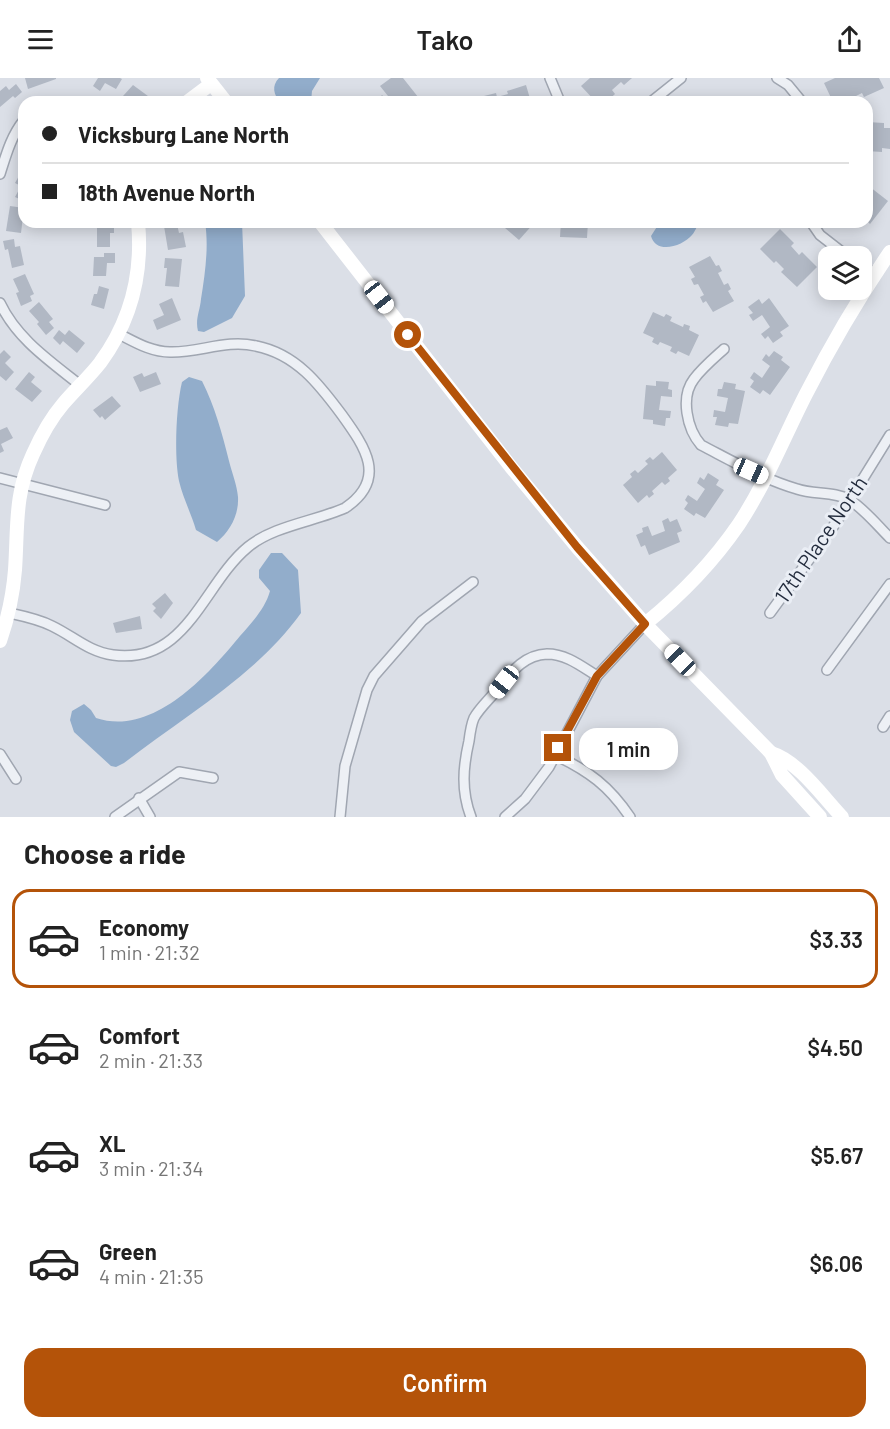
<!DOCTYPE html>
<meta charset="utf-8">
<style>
:root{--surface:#fff;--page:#f6f6f6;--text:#222;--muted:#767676;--line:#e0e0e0;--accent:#b45309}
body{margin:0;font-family:Barlow,sans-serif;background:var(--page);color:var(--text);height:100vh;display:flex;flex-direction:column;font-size:22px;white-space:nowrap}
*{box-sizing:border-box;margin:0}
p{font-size:20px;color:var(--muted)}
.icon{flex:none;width:33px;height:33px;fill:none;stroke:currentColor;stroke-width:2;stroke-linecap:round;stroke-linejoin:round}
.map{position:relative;height:739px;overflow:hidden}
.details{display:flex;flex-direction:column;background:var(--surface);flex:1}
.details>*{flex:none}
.guide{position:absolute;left:18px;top:18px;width:855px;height:132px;border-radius:18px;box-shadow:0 3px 15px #0003;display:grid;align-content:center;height:132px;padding:0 24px;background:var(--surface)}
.controls{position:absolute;left:818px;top:168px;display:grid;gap:12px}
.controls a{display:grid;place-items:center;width:54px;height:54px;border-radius:12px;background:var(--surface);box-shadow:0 3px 15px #0003;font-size:30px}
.end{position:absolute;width:27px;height:27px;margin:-14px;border:8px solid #b45309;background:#fff;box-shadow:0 0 0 3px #fff}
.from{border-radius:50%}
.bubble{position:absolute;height:42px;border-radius:18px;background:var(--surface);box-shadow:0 3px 15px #0003;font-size:20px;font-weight:600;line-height:42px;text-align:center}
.car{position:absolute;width:18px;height:36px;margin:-18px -9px;border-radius:8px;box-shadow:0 0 4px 2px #0007;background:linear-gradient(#fff 24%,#345 0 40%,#fff 0 76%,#345 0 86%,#fff 0)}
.guide b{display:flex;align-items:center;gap:21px;height:57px;font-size:22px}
.guide b+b{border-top:2px solid var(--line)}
.guide i{width:15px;height:15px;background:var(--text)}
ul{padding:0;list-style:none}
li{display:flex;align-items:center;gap:18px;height:99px;margin:0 12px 9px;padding:0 12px;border:3px solid transparent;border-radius:18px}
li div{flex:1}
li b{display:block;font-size:22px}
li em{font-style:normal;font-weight:600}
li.active{border-color:var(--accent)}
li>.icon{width:54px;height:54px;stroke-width:1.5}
h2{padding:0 24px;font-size:27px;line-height:72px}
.action{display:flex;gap:12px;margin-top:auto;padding:12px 24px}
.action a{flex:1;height:69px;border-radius:18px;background:var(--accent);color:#fff;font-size:24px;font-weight:600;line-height:69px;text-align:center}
header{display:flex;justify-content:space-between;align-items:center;height:78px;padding:0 24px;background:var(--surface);font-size:27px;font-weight:600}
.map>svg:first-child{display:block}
.water{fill:#92adcb}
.building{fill:#b1b8c4}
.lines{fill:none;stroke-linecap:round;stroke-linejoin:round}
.street-casing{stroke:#a0a6b1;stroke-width:12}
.street{stroke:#edf0f5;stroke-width:9}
.secondary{stroke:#fff;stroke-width:14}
.route{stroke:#b45309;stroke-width:8}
.labels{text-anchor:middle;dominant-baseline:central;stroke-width:6;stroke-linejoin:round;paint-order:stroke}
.street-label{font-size:21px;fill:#242d3e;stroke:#eaeef5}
</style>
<header><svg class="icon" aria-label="menu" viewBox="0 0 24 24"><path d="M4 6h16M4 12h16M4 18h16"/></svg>Tako<svg class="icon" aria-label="share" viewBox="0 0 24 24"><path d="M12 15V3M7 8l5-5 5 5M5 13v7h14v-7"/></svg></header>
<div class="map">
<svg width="890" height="739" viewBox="0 0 890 739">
<rect width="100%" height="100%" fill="#dbdfe7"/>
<g class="water">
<path d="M279 0H320L312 13 311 24H280C274 17 271 8 279 0Z"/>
<path d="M205 144H242L245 218 232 240 204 254 198 253C195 241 200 233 201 221 205 196 209 169 205 144Z"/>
<path d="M660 144H699C697 148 695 154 692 157 683 168 656 177 651 158Z"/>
<path d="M189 299 202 303C215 329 222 355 229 383 232 395 237 407 238 419 239 437 230 453 217 464L196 452C191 435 183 420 179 403 174 378 176 329 182 304Z"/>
<path d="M271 475H282L298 492 301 535C256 598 184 638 124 685L116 689 111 688 74 654 70 642 72 633 84 626 91 632 96 640C153 659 208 597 240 558 252 544 265 531 270 513L259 500V492Z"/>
</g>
<g class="building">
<polygon points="25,0 56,0 56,1 28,11"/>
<polygon points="98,0 120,0 122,1 116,11 105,5 100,13 93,8"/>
<polygon points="391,0 403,0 422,24 376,24 382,17 385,20 388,18 380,8"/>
<polygon points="590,0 632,0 624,7 621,4 612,12 615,16 606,24 596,24 581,8"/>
<polygon points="835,0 879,0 884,10 864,19 862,15 852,20 854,22 850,24 833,24 824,5"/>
<polygon points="16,6 22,14 15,20 13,18 0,29 0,13 6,8 9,12"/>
<polygon points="133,7 152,21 149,24 131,24 123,18"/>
<polygon points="526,7 531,24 477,24 476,20 496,15 497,19 508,16 507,13"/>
<polygon points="867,44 884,45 884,50 890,50 890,71 882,70 882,74 867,73"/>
<polygon points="20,96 24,97 24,123 15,119 21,108 15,105"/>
<polygon points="870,109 888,123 870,146 867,143 867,114"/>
<polygon points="10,128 24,130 21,155 6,153"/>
<polygon points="498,144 535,144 519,162"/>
<polygon points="561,144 588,144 587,160 560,159"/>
<polygon points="103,145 114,145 114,155 110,155 110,169 97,169 97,148 103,148"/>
<polygon points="177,146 179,155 183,154 186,169 168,172 164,148"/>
<polygon points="780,151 794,165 791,168 799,177 802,174 817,189 797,209 781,194 784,191 776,183 774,185 760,171"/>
<polygon points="14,161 15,169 20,168 24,187 12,190 8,171 5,172 3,163"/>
<polygon points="104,175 115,175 115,185 107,185 106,198 93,198 94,179 104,179"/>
<polygon points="710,178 716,188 719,187 722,193 718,195 724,207 728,205 731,211 728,213 734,223 713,234 706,223 703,225 700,219 704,217 698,206 694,207 691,201 695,199 689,189"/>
<polygon points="165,180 182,181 179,209 165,208 167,190 164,190"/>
<polygon points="25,196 34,216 30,218 32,223 21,228 16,215 19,214 13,201"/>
<polygon points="99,208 109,211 104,231 91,227 94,216 97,216"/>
<polygon points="172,220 181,242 157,252 153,242 164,237 159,226"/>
<polygon points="769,220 789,248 780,254 783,258 773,265 768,258 765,261 761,256 770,249 762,237 753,243 749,237 753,235 748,229 759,221 762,226"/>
<polygon points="39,224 53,241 49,244 54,250 46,257 37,246 39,244 29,233"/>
<polygon points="653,234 664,239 666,236 672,239 670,243 683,249 684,246 690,248 689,252 699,257 689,278 678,273 676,276 670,273 672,269 660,264 658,267 652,264 654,260 643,255"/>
<polygon points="59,252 65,257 69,252 85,265 77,275 63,263 60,267 53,260"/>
<polygon points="4,272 11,279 5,285 14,294 6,303 0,298 0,276"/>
<polygon points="774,273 783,279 781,282 790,289 770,317 763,312 760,316 750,309 754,303 750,300 754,294 762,300 770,288 762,282 766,276 769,279"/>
<polygon points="29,294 35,299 31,304 42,313 32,324 15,311"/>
<polygon points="156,294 161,306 140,314 133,299 142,295 144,299"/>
<polygon points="656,303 669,304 668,311 672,312 672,319 661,318 659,332 671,333 670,340 666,340 665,348 653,346 653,342 643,341 646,307 656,308"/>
<polygon points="724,304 736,306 735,311 745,313 738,346 729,345 728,349 715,347 717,339 713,339 714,332 725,334 728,320 717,318 718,311 722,311"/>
<polygon points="112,318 121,328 105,342 102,338 100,340 93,332"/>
<polygon points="7,349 13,360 1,366 4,373 0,375 0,352"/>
<polygon points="662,374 677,392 668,400 670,403 665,407 662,404 652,413 654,416 649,420 647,417 638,425 623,407 632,399 630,396 635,392 638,395 648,386 645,383 650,379 653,382"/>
<polygon points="708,395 719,402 716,407 724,412 705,440 696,435 694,438 684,431 688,425 685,422 688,417 697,423 705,411 697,405 700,399 704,402"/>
<polygon points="668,440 670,444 677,441 682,453 677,455 680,464 649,477 645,467 641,469 636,457 643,454 642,450 648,448 652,458 665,453 662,443"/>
<polygon points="165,515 173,525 161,541 153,533 156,530 152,526"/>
<polygon points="140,538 142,551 116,555 113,545"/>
</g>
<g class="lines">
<defs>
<g id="street">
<polyline points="550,0 560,24"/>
<polyline points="777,0 788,7 802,24"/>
<polyline points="651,24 681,0"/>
<path d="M0 96C6 77 11 58 24 42"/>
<polyline points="811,144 820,157 847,178"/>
<polyline points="861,188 875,196"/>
<path d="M0 225C17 261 50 283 80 307"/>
<path d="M724 271C714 280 702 290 694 301 680 319 687 351 701 367 732 383 763 401 797 411 814 417 834 413 850 422 865 432 878 448 890 460"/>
<polyline points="0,400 105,427"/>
<path d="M9 535C23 538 38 541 52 548 73 558 89 574 113 577 187 587 203 506 248 469 273 448 316 443 345 430 388 401 365 369 342 337 319 306 296 276 256 268 226 261 199 275 170 274 151 274 135 264 119 256"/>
<polyline points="770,535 835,446 890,357"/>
<polyline points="827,592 890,506"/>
<polyline points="883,649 890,638"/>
<polyline points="0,676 16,701"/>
<path d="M555 677C589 693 609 708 630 739"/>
<polyline points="139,720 150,739"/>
<polyline points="115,739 179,694 213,700"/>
<polyline points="340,739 345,688 367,612 374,598 422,543 473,504"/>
<path d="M471 739C461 713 463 689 469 663 470 655 471 647 474 640 480 629 492 619 500 608 513 592 525 577 547 576 566 576 581 588 597 598"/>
<polyline points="505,739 525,721 549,689 597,598 645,546"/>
</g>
</defs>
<use href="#street" class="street-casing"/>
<use href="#street" class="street"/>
<g class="secondary">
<polyline points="207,0 226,24"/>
<polyline points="187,24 211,6"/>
<polyline points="320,144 511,389 577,469 645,546 771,675 782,697 820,739"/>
<path d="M645 546C681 517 713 484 739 446 766 405 784 359 806 316 831 267 859 219 890 174"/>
<path d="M0 563C8 540 13 517 15 492 18 449 14 417 33 376 41 358 51 340 63 326 75 312 89 299 100 285 131 243 143 196 138 144"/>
<path d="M771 675C798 683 823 719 842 739"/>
</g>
</g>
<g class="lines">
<polyline class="route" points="408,257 577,469 645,546 597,598 558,670"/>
</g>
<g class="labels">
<g class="street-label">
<text transform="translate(820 461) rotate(-56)">17th Place North</text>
</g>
</g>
</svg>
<div class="controls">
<a><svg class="icon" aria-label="layers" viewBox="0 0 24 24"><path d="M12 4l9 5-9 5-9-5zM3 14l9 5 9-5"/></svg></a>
</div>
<i class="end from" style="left:408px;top:257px"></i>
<i class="end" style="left:558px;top:670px"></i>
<div class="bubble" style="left:579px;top:650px;width:99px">1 min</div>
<i class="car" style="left:379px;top:219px;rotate:142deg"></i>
<i class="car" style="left:751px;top:393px;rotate:114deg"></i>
<i class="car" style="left:680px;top:582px;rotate:316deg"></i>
<i class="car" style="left:504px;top:604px;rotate:218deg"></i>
<div class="guide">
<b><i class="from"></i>Vicksburg Lane North</b>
<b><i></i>18th Avenue North</b>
</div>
</div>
<section class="details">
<h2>Choose a ride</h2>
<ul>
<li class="active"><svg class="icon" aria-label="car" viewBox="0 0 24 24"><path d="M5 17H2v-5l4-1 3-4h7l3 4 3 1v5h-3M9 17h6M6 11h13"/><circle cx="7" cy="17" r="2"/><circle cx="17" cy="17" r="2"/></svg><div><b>Economy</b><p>1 min · 21:32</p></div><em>$3.33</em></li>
<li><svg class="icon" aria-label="car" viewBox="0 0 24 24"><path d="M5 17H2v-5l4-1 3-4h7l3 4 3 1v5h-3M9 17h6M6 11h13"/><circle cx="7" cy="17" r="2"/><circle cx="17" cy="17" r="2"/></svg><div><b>Comfort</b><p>2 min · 21:33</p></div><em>$4.50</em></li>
<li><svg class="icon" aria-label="car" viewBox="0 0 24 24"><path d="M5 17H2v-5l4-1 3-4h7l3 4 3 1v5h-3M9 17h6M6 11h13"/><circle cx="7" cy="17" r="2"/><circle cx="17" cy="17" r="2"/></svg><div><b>XL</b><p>3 min · 21:34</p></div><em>$5.67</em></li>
<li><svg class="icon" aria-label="car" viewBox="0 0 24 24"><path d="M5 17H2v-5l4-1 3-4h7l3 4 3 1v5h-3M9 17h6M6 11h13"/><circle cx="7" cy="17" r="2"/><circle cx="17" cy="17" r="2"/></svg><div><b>Green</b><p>4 min · 21:35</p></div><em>$6.06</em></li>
</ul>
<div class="action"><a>Confirm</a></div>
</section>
